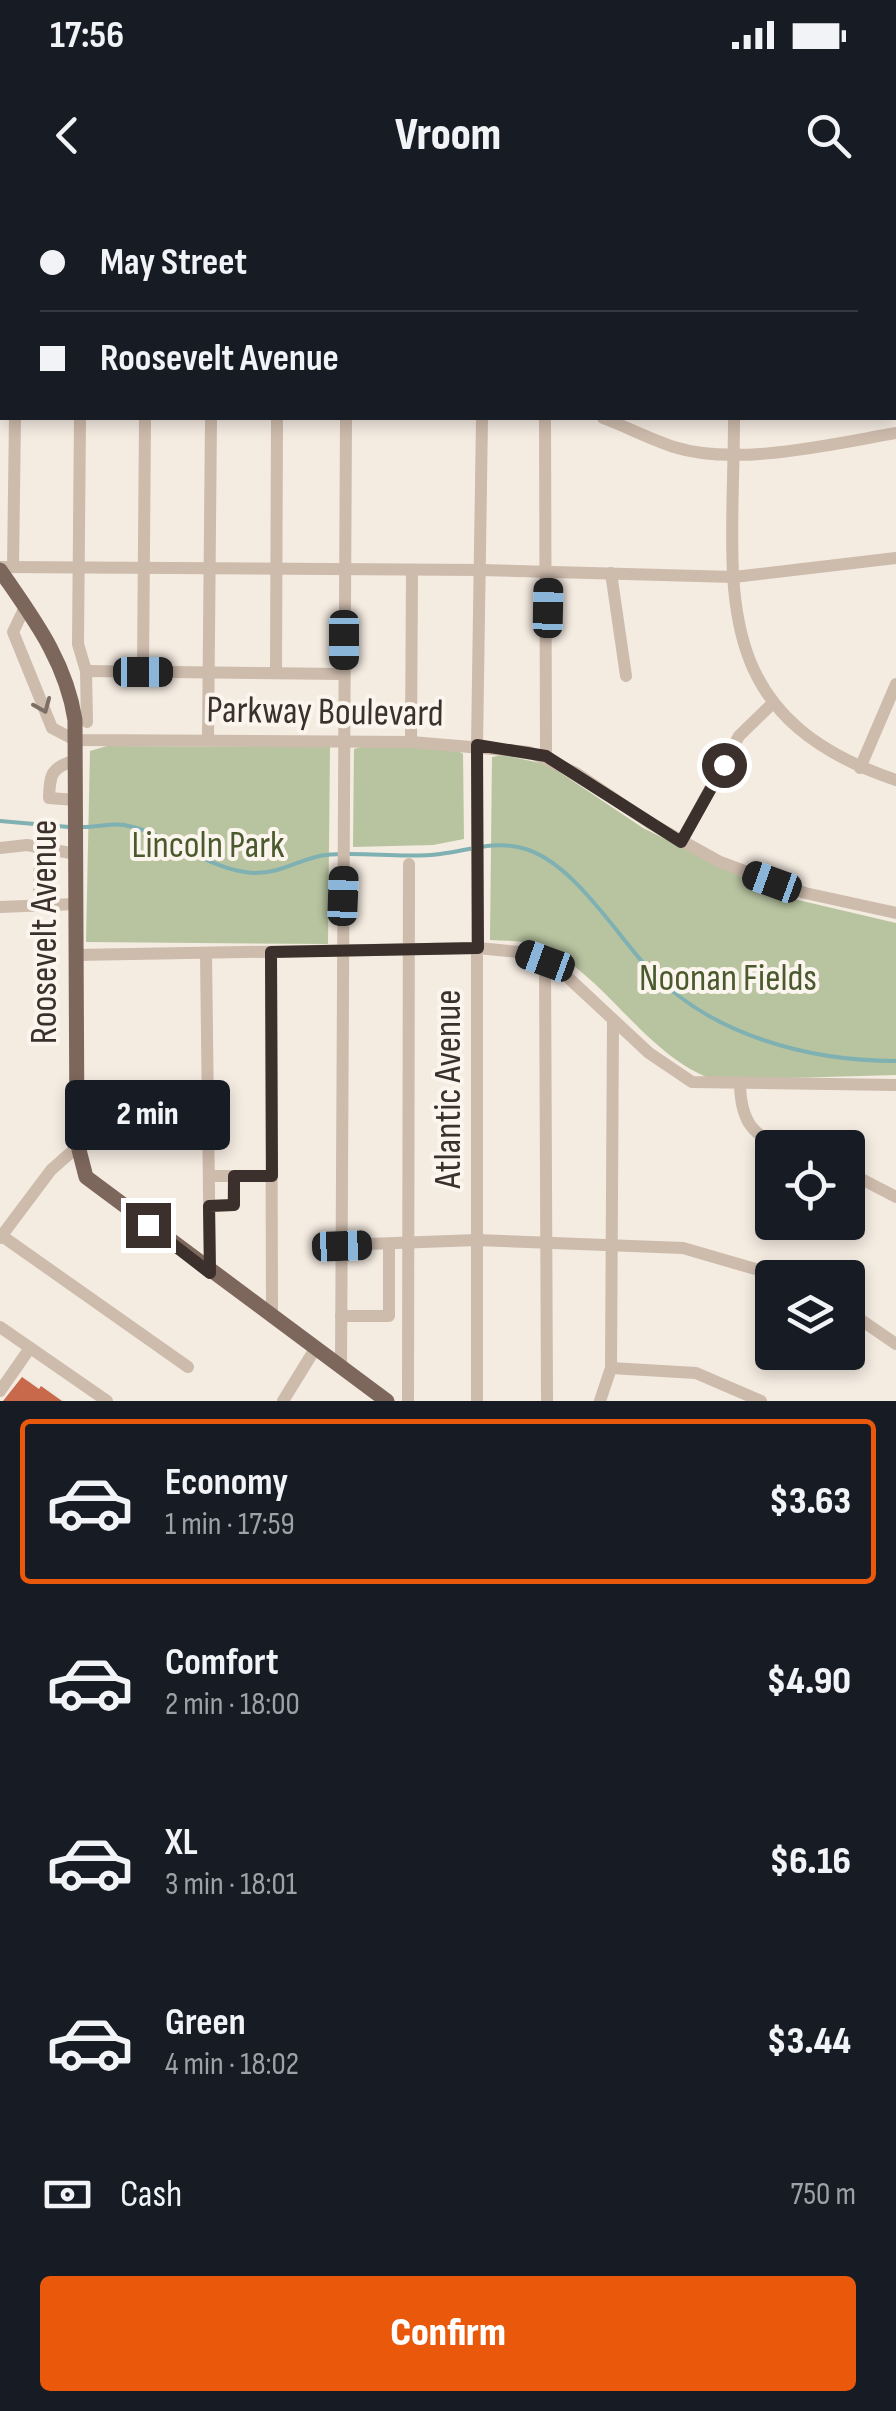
<!DOCTYPE html>
<meta charset="utf-8">
<style>
:root{--surface:#171b24;--page:#20242c;--text:#f1f3f6;--muted:#9ea1a6;--line:#363941;--accent:#ea580c}
body{margin:0;font-family:"Sofia Sans Condensed",sans-serif;background:var(--page);color:var(--text);height:100vh;display:flex;flex-direction:column;font-size:38px;white-space:nowrap}
*{box-sizing:border-box;margin:0}
p{font-size:32px;color:var(--muted)}
.icon{flex:none;width:55px;height:55px;fill:none;stroke:currentColor;stroke-width:2;stroke-linecap:round;stroke-linejoin:round}
.map{position:relative;height:1201px;overflow:hidden}
.sheet{display:flex;flex-direction:column;background:var(--surface);flex:1}
.sheet>*{flex:none}
.banner{position:absolute;left:0px;top:0px;width:898px;height:220px;box-shadow:0 5px 15px #0003;display:grid;align-content:center;height:220px;padding:0 40px;background:var(--surface)}
.fabs{position:absolute;left:755px;top:930px;display:grid;gap:20px}
.fabs a{display:grid;place-items:center;width:110px;height:110px;border-radius:10px;background:var(--surface);box-shadow:0 5px 15px #0003;font-size:50px}
.end{position:absolute;width:45px;height:45px;margin:-22px;border:12px solid #3b302b;background:#fff;box-shadow:0 0 0 5px #fff}
.from{border-radius:50%}
.bubble{position:absolute;height:70px;border-radius:10px;background:var(--surface);box-shadow:0 5px 15px #0003;font-size:32px;font-weight:800;line-height:70px;text-align:center}
.car{position:absolute;width:30px;height:60px;margin:-30px -15px;border-radius:12px;box-shadow:0 0 8px 2px #0007;background:linear-gradient(#222 24%,#8ab4d8 0 40%,#222 0 76%,#8ab4d8 0 86%,#222 0)}
.banner b{display:flex;align-items:center;gap:35px;height:95px;font-size:38px}
.banner b+b{border-top:2px solid var(--line)}
.banner i{width:25px;height:25px;background:var(--text)}
ul{padding:18px 0 0;list-style:none}
li{display:flex;align-items:center;gap:30px;height:165px;margin:0 20px 15px;padding:0 20px;border:5px solid transparent;border-radius:10px}
li div{flex:1}
li b{display:block;font-size:38px}
li em{font-style:normal;font-weight:800}
li.current{border-color:var(--accent)}
li>.icon{width:90px;height:90px;stroke-width:1.5}
.pay{display:flex;align-items:center;gap:25px;height:110px;padding:0 40px;font-size:38px}
.pay p{margin-inline-start:auto}
.primary-button{display:flex;gap:20px;margin-top:auto;padding:20px 40px}
.primary-button a{flex:1;height:115px;border-radius:10px;background:var(--accent);color:#fff;font-size:40px;font-weight:800;line-height:115px;text-align:center}
.status{display:flex;justify-content:space-between;align-items:center;height:70px;padding:0 50px;background:var(--surface);direction:ltr}
.status svg{height:28px;fill:currentColor}
header{display:flex;justify-content:space-between;align-items:center;height:130px;padding:0 40px;background:var(--surface);font-size:45px;font-weight:800}
.map>svg:first-child{display:block}
.green{fill:#b8c4a0}
.lines{fill:none;stroke-linecap:round;stroke-linejoin:round}
.stream{stroke:#7fb0b2;stroke-width:4}
.building{fill:#c8694b;filter:url(#shadow)}
.minor{stroke:#cdbbac;stroke-width:12}
.major{stroke:#7d675c;stroke-width:15}
.oneway{stroke:#7d6f65}
.route{stroke:#3b302b;stroke-width:12}
.labels{text-anchor:middle;dominant-baseline:central;stroke-width:8;stroke-linejoin:round;paint-order:stroke}
.street-label{font-size:38px;fill:#3b302b;stroke:#fbf5ee}
.park-label{font-size:38px;fill:#4a5a2e;stroke:#fbf5ee}
</style>
<div class="status"><b>17:56</b><svg viewBox="0 0 49 12"><path d="M0 12V9h3v3zM5 12V6h3v6zM10 12V3h3v9zM15 12V0h3v12zM26 1h20v11H26zM47 4h2v5h-2z"/></svg></div>
<header><svg class="icon" aria-label="back" viewBox="0 0 24 24"><path d="M15 5l-7 7 7 7"/></svg>Vroom<svg class="icon" aria-label="search" viewBox="0 0 24 24"><circle cx="10" cy="10" r="6"/><path d="M15 15l6 6"/></svg></header>
<div class="map">
<svg width="896" height="1201" viewBox="0 0 896 1201">
<defs>
<filter id="shadow"><feDropShadow dx="3" dy="5.5" stdDeviation="2.5" flood-color="#0004"/></filter>
</defs>
<rect width="100%" height="100%" fill="#f4ebe1"/>
<g class="green">
<polygon points="107,546 330,547 328,744 86,742 90,551"/>
<polygon points="362,547 454,548 463,554 464,639 433,645 353,647 354,549"/>
<path d="M503 555 549 565 643 628 781 696 896 723V875L715 880C641 856 597 759 529 743 517 740 503 741 490 740L492 557Z"/>
</g>
<g class="lines">
<g class="stream">
<polyline points="0,621 69,627"/>
<path d="M79 627C94 628 110 623 124 625 169 633 207 670 253 673 282 674 303 657 326 655 363 651 402 659 440 654 468 651 492 640 522 648 571 660 614 731 647 767 709 835 808 861 896 861"/>
</g>
</g>
<polygon class="building" points="22,1177 39,1189 41,1186 62,1201 3,1201"/>
<g class="lines">
<g class="minor">
<polyline points="55,0 55,2"/>
<polyline points="157,0 157,2"/>
<polyline points="280,0 280,2"/>
<polyline points="410,0 411,2"/>
<polyline points="725,0 726,2"/>
<polyline points="895,6 896,6"/>
<polyline points="895,113 896,113"/>
<polyline points="0,124 2,124"/>
<polyline points="0,199 2,199"/>
<polyline points="80,218 78,444 86,471 87,522"/>
<polyline points="545,218 546,556"/>
<path d="M603 218C627 227 650 239 674 247 737 267 832 244 896 233"/>
<path d="M734 218C734 385 702 515 896 580"/>
<polyline points="0,367 481,370 734,377 896,358"/>
<polyline points="13,367 15,218"/>
<polyline points="611,373 626,476"/>
<polyline points="25,407 13,432 52,528 75,540 411,542 529,552 576,573 650,623 720,662 805,693 896,713"/>
<polyline points="86,471 343,474"/>
<polyline points="143,472 145,218"/>
<polyline points="276,473 277,218"/>
<polyline points="208,540 211,218"/>
<polyline points="411,542 412,370"/>
<path d="M76 560C51 568 50 573 49 598L76 600"/>
<polyline points="860,568 896,484"/>
<polyline points="681,642 739,536 773,503"/>
<polyline points="0,648 27,645 76,654"/>
<polyline points="39,705 40,648"/>
<polyline points="0,707 76,704"/>
<polyline points="271,752 272,1117"/>
<polyline points="206,753 210,1073"/>
<polyline points="76,755 478,748 519,752 560,770 649,853 692,882 896,885"/>
<polyline points="545,761 547,1201"/>
<path d="M740 885C741 920 752 936 784 948"/>
<polyline points="848,972 896,997"/>
<polyline points="209,976 272,976"/>
<polyline points="209,1006 233,1005 234,976"/>
<polyline points="2,1036 188,1167"/>
<polyline points="0,1038 51,970 77,947"/>
<polyline points="341,1045 477,1040 683,1048 786,1078"/>
<polyline points="848,1111 896,1144"/>
<polyline points="341,1116 389,1116 389,1044"/>
<polyline points="0,1127 107,1201"/>
<polyline points="341,1168 346,218"/>
<polyline points="611,1168 696,1173 761,1201"/>
<polyline points="0,1191 30,1148"/>
<polyline points="283,1201 315,1149"/>
<polyline points="408,1201 409,664"/>
<polyline points="477,1201 477,545 482,218"/>
<polyline points="600,1201 611,1168 613,820"/>
</g>
<path class="major" d="M0 370C33 418 66 461 75 520L77 942 86 977 387 1201"/>
</g>
<defs><path id="oneway-chevron" d="M-2-3.5L2.5 0L-2 3.5" fill="none" stroke-width="1.6" stroke-linecap="round" stroke-linejoin="round" transform="scale(2.5)"/></defs>
<use class="oneway" href="#oneway-chevron" transform="translate(43 506) rotate(67)"/>
<g class="lines">
<polyline class="route" points="148,1025 210,1073 209,1006 234,1005 234,976 272,976 271,752 478,748 477,545 546,556 681,642 724,565"/>
</g>
<g class="labels">
<g class="street-label">
<text transform="translate(325 512) rotate(1)">Parkway Boulevard</text>
<text transform="translate(44 732) rotate(-90)">Roosevelt Avenue</text>
<text transform="translate(448 889) rotate(-90)">Atlantic Avenue</text>
</g>
<g class="park-label">
<text x="208" y="645">Lincoln Park</text>
<text x="728" y="778">Noonan Fields</text>
</g>
</g>
</svg>
<div class="fabs">
<a><svg class="icon" aria-label="locate" viewBox="0 0 24 24"><circle cx="12" cy="12" r="6"/><path d="M12 2v4M12 18v4M2 12h4M18 12h4"/></svg></a>
<a><svg class="icon" aria-label="layers" viewBox="0 0 24 24"><path d="M12 4l9 5-9 5-9-5zM3 14l9 5 9-5"/></svg></a>
</div>
<i class="end from" style="left:724px;top:565px"></i>
<i class="end" style="left:148px;top:1025px"></i>
<div class="bubble" style="left:65px;top:880px;width:165px">2 min</div>
<i class="car" style="left:548px;top:408px;rotate:1deg"></i>
<i class="car" style="left:344px;top:440px;rotate:180deg"></i>
<i class="car" style="left:143px;top:472px;rotate:90deg"></i>
<i class="car" style="left:772px;top:682px;rotate:290deg"></i>
<i class="car" style="left:343px;top:696px;rotate:2deg"></i>
<i class="car" style="left:545px;top:761px;rotate:290deg"></i>
<i class="car" style="left:342px;top:1046px;rotate:88deg"></i>
<div class="banner">
<b><i class="from"></i>May Street</b>
<b><i></i>Roosevelt Avenue</b>
</div>
</div>
<section class="sheet">
<ul>
<li class="current"><svg class="icon" aria-label="car" viewBox="0 0 24 24"><path d="M5 17H2v-5l4-1 3-4h7l3 4 3 1v5h-3M9 17h6M6 11h13"/><circle cx="7" cy="17" r="2"/><circle cx="17" cy="17" r="2"/></svg><div><b>Economy</b><p>1 min · 17:59</p></div><em>$3.63</em></li>
<li><svg class="icon" aria-label="car" viewBox="0 0 24 24"><path d="M5 17H2v-5l4-1 3-4h7l3 4 3 1v5h-3M9 17h6M6 11h13"/><circle cx="7" cy="17" r="2"/><circle cx="17" cy="17" r="2"/></svg><div><b>Comfort</b><p>2 min · 18:00</p></div><em>$4.90</em></li>
<li><svg class="icon" aria-label="car" viewBox="0 0 24 24"><path d="M5 17H2v-5l4-1 3-4h7l3 4 3 1v5h-3M9 17h6M6 11h13"/><circle cx="7" cy="17" r="2"/><circle cx="17" cy="17" r="2"/></svg><div><b>XL</b><p>3 min · 18:01</p></div><em>$6.16</em></li>
<li><svg class="icon" aria-label="car" viewBox="0 0 24 24"><path d="M5 17H2v-5l4-1 3-4h7l3 4 3 1v5h-3M9 17h6M6 11h13"/><circle cx="7" cy="17" r="2"/><circle cx="17" cy="17" r="2"/></svg><div><b>Green</b><p>4 min · 18:02</p></div><em>$3.44</em></li>
</ul>
<div class="pay"><svg class="icon" aria-label="cash" viewBox="0 0 24 24"><path d="M3 7h18v10H3z"/><circle cx="12" cy="12" r="2"/></svg>Cash<p>750 m</p></div>
<div class="primary-button"><a>Confirm</a></div>
</section>
